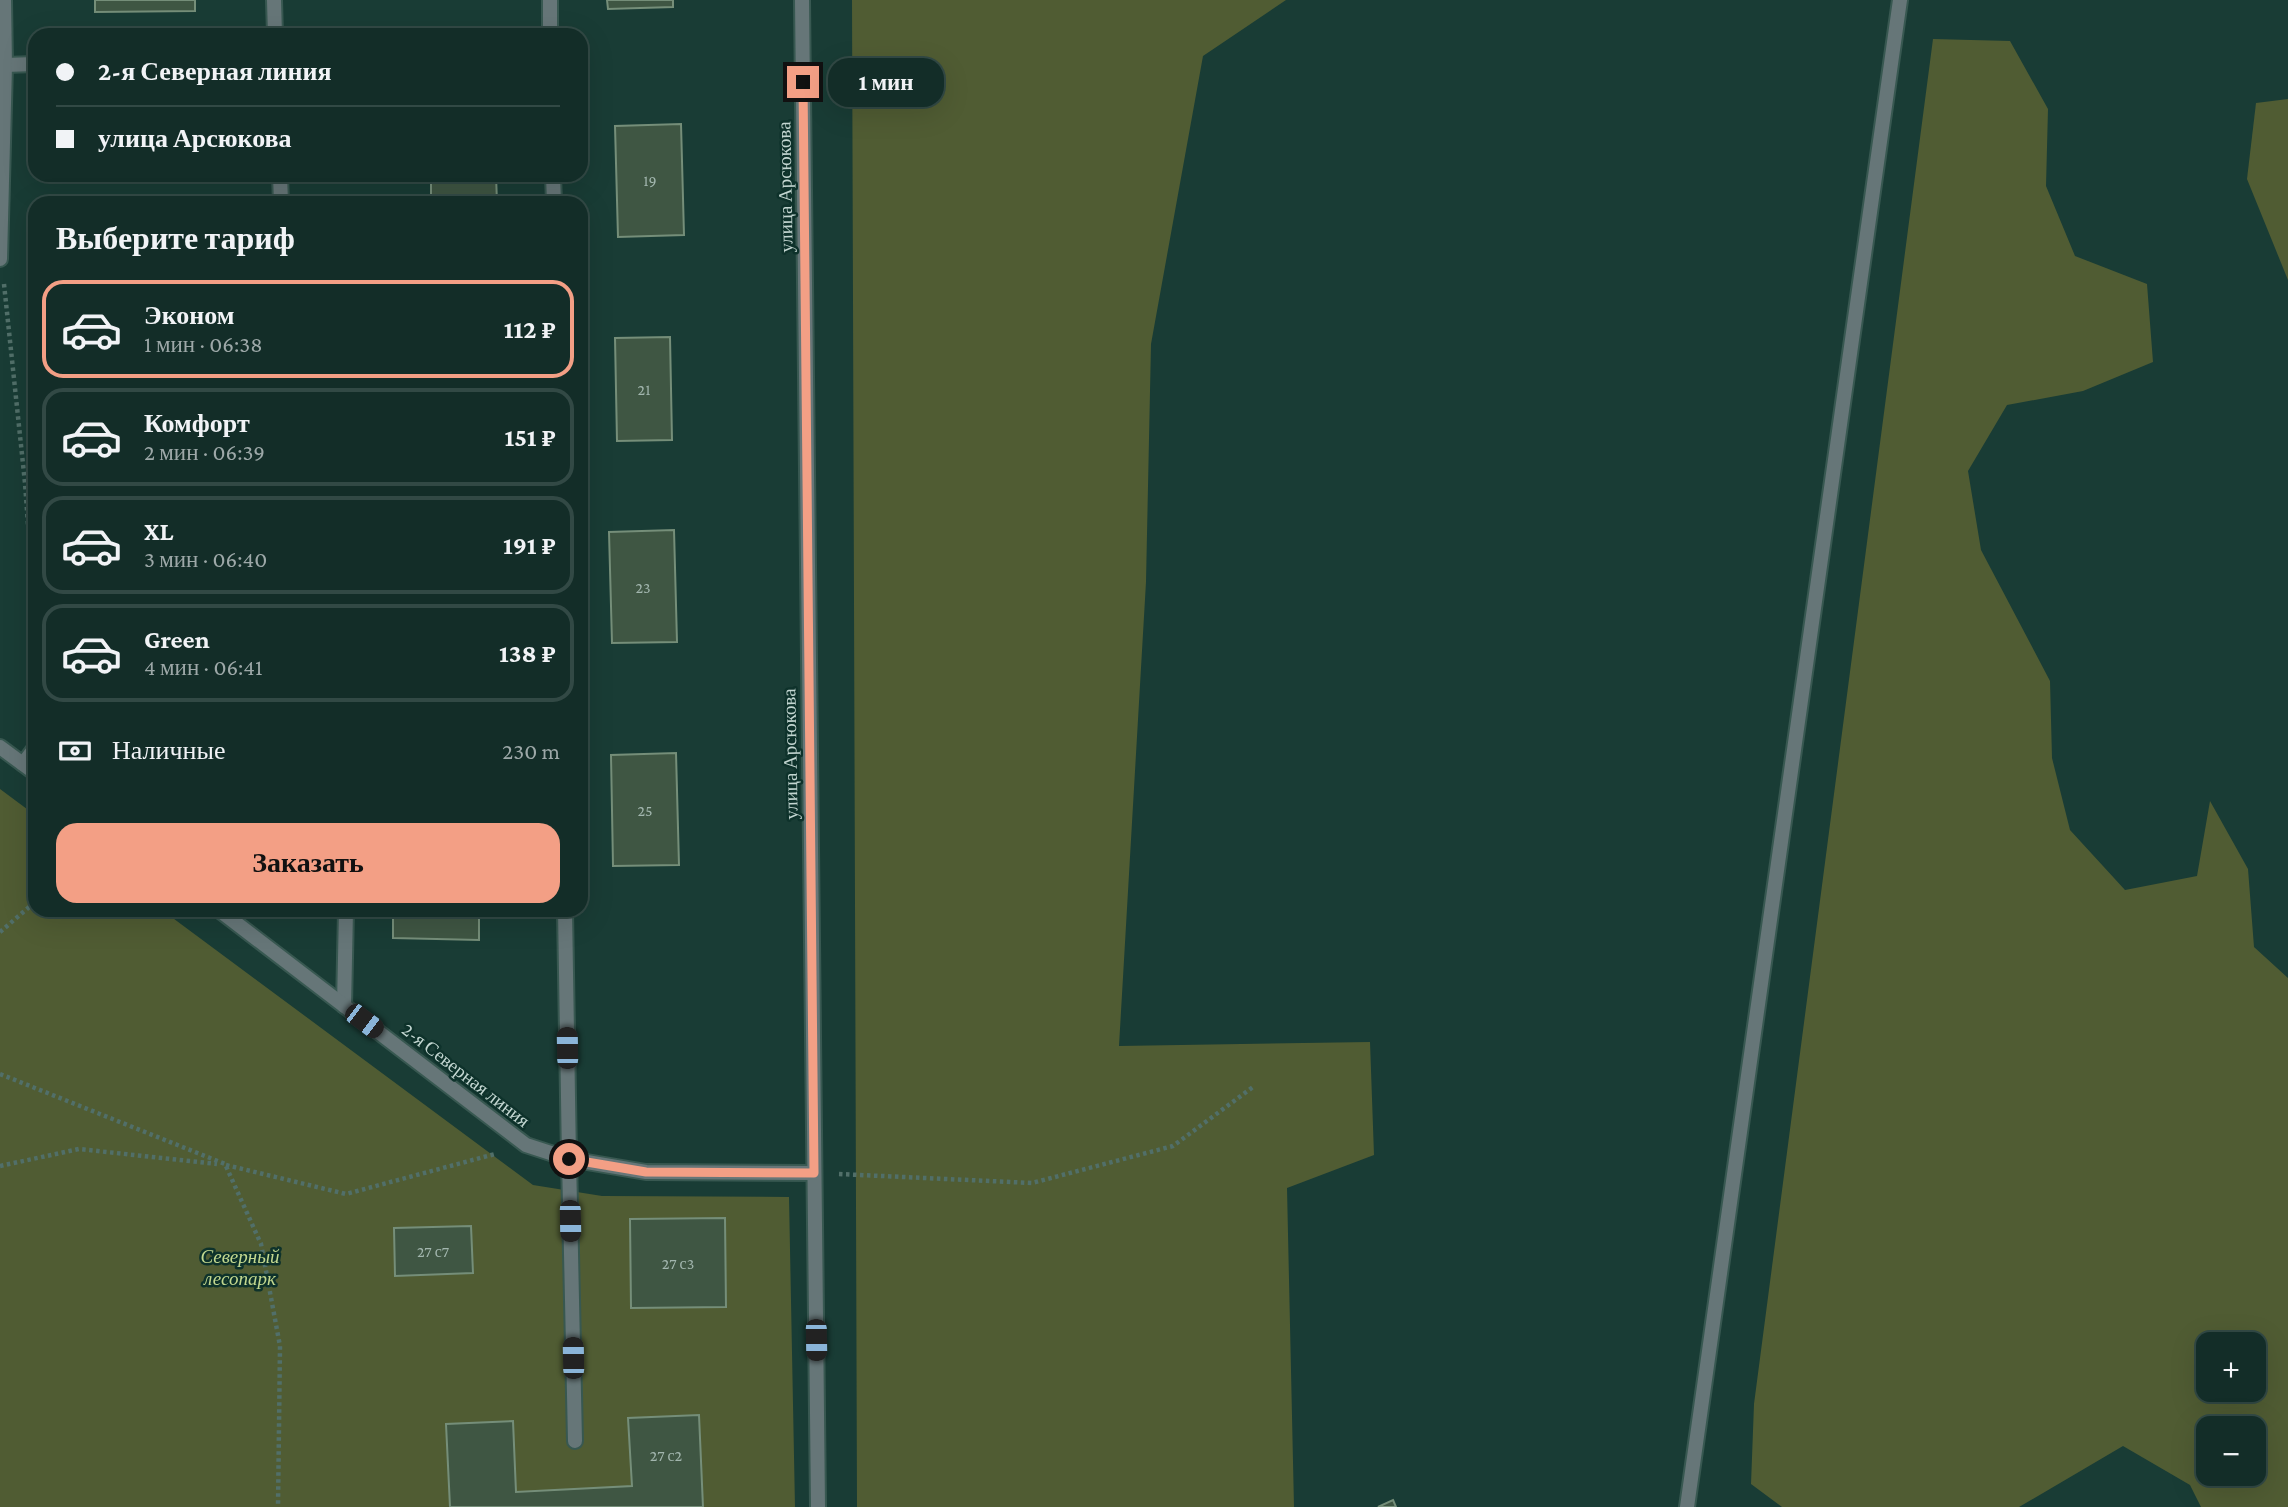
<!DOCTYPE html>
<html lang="ru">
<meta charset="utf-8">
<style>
:root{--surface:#132d28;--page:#1c3530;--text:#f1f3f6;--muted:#9da8a8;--line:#324945;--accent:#f39f85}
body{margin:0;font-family:"Crimson Pro",serif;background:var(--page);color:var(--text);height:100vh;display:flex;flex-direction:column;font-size:26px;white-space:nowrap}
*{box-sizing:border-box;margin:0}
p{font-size:23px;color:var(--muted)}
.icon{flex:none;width:38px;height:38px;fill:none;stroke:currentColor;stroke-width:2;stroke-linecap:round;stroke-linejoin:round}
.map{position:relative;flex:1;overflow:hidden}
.details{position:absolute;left:28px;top:196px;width:560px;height:721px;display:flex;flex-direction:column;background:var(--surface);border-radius:21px;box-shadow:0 7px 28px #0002,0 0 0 2px var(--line)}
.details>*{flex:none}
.top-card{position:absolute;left:28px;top:28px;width:560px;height:154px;border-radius:21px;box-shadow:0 7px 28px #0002,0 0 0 2px var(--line);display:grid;align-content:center;height:154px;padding:0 28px;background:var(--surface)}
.tools{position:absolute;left:2196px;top:1332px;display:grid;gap:14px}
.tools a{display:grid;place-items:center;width:70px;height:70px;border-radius:14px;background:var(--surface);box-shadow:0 7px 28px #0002,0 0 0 2px var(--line);font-size:35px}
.end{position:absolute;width:32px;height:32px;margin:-16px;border:9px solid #f39f85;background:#111;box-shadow:0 0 0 4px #111}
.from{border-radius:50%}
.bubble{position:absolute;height:49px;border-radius:21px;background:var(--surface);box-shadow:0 7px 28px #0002,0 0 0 2px var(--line);font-size:23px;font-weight:700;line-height:49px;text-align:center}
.car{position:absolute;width:21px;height:42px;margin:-21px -10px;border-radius:9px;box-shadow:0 0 5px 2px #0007;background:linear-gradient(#222 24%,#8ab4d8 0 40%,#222 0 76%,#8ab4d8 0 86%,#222 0)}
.top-card b{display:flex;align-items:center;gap:24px;height:66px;font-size:26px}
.top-card b+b{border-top:2px solid var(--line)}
.top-card i{width:18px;height:18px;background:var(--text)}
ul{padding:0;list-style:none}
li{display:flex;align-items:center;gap:21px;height:98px;margin:0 14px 10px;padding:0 14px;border:4px solid var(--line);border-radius:21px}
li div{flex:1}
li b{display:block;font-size:26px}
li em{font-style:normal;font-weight:700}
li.current{border-color:var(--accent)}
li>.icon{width:63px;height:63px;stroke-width:1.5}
h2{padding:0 28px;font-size:32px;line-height:84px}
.pay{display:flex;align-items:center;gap:18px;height:77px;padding:0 28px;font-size:26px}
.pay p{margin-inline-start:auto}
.cta{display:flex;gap:14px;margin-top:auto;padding:14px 28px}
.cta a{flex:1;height:80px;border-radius:21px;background:var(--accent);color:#111;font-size:28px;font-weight:700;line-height:80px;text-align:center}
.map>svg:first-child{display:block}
.green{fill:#505c33;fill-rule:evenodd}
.building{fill:#3f5643;stroke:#758e79;stroke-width:2}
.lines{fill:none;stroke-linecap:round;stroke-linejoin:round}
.service-casing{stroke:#385851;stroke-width:18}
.minor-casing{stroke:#385851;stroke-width:18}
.tertiary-casing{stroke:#385851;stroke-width:18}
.path{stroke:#516f69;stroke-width:4.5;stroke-dasharray:3.5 3.5;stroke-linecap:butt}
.service{stroke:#667678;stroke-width:14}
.minor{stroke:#667678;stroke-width:14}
.tertiary{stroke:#667678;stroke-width:14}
.route{stroke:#f39f85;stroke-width:9}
.labels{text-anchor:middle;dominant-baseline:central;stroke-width:5;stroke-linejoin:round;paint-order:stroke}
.number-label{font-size:16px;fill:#a2b6ae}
.street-label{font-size:19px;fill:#c3d6d1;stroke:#0e322b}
.park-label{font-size:19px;font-style:italic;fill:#c3d88f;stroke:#0e322b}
</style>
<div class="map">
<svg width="2288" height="1507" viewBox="0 0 2288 1507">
<rect width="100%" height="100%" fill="#193c35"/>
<g class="green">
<polygon points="852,0 1286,0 1203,56 1151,344 1146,582 1119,1046 1370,1042 1374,1155 1287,1188 1294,1507 857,1507"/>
<path d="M1933 39 2010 41 2048 109 2046 186 2075 256 2147 284 2153 362 2083 391 2007 405 1968 471 1981 550 2050 681 2052 758 2070 830 2125 890 2197 876 2210 801 2248 869 2254 947 2288 978V1507H2201L2190 1485 2123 1446 2019 1507H1782L1751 1484 1754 1404ZM2208 1344H2254V1390H2208ZM2208 1428H2254V1474H2208Z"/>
<polygon points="2288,99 2288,280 2247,179 2256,103"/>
<polygon points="0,789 35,815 35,910 162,910 533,1185 602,1196 789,1197 795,1507 0,1507"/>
</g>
<g class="building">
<polygon points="95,0 195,0 195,11 95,12"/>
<polygon points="607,0 673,0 673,7 608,9"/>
<polygon points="681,124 684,235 618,237 615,126"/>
<rect x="101" y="175" width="93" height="1"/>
<polygon points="431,175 496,175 497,203 431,203"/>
<polygon points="670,337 672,440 617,441 615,338"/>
<polygon points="674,530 677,642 612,643 609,532"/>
<polygon points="676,753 679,865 613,866 611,755"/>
<polygon points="393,910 479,910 479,940 393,938"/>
<polygon points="725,1218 726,1307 631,1308 630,1219"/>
<polygon points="471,1226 473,1273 395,1276 394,1228"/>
<polygon points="699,1415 703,1507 450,1507 446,1424 513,1421 516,1492 632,1486 628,1418"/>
<polygon points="1393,1500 1396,1507 1378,1507"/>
</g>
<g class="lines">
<defs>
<g id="service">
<polyline points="274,0 275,35"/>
<polyline points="5,65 35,64"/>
<polyline points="280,175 281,203"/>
<polyline points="0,259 5,65 4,0"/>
<polyline points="23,764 35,748"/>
<polyline points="344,1006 346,910"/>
<polyline points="569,1159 575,1441"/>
<polyline points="1687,1507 1900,0"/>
</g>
<g id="minor">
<polyline points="550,0 550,35"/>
<polyline points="553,175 554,203"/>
<polyline points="0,747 35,773"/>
<polyline points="219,910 526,1145 569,1159 646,1172 814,1173"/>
<polyline points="565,910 569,1159"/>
</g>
<polyline id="tertiary" points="802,0 818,1507"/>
</defs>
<use href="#service" class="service-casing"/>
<use href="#minor" class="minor-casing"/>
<use href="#tertiary" class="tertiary-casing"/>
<g class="path">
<polyline points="4,284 25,483 32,579 35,581"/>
<polyline points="0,932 35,902"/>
<polyline points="0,1074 225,1164 261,1244 280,1346 278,1507"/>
<polyline points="226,1165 346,1194 495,1154"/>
<polyline points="0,1166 79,1149 217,1164"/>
<polyline points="839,1174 1032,1183 1173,1146 1253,1087"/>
</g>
<use href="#service" class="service"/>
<use href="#minor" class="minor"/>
<use href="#tertiary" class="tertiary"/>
</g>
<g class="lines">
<polyline class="route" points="569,1159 646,1172 814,1173 803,82"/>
</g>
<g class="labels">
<g class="number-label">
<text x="650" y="180">19</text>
<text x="644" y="389">21</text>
<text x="643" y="587">23</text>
<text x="645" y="810">25</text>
<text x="433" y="1251">27 с7</text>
<text x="678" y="1263">27 с3</text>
<text x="666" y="1455">27 с2</text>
</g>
<g class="street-label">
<text transform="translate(785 187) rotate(-91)">улица Арсюкова</text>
<text transform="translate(790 754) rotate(-91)">улица Арсюкова</text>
<text transform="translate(466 1075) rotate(38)">2-я Северная линия</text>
</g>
<g class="park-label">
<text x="240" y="1256">Северный<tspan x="240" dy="22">лесопарк</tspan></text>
</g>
</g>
</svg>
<div class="tools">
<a>+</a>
<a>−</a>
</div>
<i class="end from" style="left:569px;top:1159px"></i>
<i class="end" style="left:803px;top:82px"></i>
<div class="bubble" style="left:828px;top:58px;width:116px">1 мин</div>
<i class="car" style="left:364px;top:1021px;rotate:127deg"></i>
<i class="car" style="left:567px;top:1048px;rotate:359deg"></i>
<i class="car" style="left:570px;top:1221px;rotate:179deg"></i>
<i class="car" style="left:816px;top:1340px;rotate:179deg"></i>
<i class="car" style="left:573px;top:1358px;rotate:359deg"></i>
<div class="top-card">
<b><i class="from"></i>2-я Северная линия</b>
<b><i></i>улица Арсюкова</b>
</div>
<section class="details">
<h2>Выберите тариф</h2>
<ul>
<li class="current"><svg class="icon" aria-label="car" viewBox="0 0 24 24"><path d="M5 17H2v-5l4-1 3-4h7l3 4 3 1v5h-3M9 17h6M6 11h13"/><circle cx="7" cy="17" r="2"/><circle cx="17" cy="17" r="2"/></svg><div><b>Эконом</b><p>1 мин · 06:38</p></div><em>112 ₽</em></li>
<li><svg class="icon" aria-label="car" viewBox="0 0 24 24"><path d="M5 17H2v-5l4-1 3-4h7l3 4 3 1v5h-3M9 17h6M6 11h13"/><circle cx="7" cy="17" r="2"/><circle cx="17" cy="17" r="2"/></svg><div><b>Комфорт</b><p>2 мин · 06:39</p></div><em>151 ₽</em></li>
<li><svg class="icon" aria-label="car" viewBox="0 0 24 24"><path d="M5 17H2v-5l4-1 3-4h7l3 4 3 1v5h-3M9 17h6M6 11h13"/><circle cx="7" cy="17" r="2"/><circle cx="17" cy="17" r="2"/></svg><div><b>XL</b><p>3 мин · 06:40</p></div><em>191 ₽</em></li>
<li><svg class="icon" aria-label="car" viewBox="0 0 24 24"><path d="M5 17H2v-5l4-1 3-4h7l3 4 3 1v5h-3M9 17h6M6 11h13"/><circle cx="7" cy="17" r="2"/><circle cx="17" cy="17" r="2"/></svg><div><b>Green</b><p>4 мин · 06:41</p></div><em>138 ₽</em></li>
</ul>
<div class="pay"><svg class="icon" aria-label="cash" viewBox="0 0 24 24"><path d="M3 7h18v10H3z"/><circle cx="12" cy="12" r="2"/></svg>Наличные<p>230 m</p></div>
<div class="cta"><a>Заказать</a></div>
</section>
</div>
